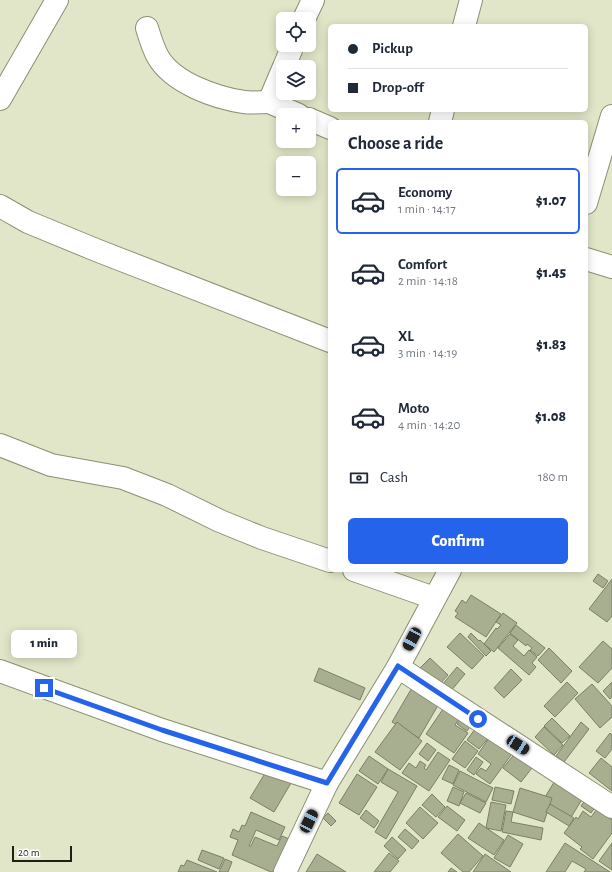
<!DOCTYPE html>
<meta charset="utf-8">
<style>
:root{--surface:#fff;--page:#f2f2f3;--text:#1f2937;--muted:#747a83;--line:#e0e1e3;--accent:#2563eb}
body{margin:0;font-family:"Alegreya Sans",sans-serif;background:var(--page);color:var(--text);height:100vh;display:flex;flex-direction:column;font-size:15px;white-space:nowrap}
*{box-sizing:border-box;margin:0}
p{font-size:13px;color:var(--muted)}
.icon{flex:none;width:22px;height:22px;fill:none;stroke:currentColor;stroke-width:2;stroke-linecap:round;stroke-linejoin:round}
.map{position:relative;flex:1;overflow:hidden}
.panel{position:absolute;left:328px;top:120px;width:260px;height:452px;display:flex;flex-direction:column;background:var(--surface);border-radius:6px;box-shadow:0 2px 10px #0003}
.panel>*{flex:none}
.banner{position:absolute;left:328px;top:24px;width:260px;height:88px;border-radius:6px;box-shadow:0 2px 10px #0003;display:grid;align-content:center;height:88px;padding:0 20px;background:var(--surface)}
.fabs{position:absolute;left:276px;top:12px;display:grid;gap:8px}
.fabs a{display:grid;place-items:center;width:40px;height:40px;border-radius:6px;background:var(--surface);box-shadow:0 2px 10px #0003;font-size:20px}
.scale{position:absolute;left:12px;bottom:10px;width:60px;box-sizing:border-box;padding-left:4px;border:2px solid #1f2115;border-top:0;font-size:11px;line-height:14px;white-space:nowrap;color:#1f2115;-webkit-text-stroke:3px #fff;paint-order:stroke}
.end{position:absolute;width:18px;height:18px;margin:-9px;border:5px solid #2563eb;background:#fff;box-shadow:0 0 0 2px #fff}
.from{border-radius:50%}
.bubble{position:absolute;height:28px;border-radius:6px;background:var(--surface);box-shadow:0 2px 10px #0003;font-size:13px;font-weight:800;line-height:28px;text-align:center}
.car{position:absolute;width:12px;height:24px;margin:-12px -6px;border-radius:5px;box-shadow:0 0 3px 1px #0007;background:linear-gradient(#222 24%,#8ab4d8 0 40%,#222 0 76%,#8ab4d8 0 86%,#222 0)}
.banner b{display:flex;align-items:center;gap:14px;height:38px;font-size:15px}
.banner b+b{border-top:1px solid var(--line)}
.banner i{width:10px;height:10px;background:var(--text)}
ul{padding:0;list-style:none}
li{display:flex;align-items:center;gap:12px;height:66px;margin:0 8px 6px;padding:0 12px;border:2px solid transparent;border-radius:6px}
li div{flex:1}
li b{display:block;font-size:15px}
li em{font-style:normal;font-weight:800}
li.selected{border-color:var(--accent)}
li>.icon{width:36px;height:36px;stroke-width:1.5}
h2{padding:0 20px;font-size:18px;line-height:48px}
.pay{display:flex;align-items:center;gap:10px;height:44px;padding:0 20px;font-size:15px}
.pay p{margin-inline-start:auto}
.action{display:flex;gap:8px;margin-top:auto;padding:8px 20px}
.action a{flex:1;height:46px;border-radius:6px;background:var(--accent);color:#fff;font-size:16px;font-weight:800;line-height:46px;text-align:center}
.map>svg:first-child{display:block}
.building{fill:#a8ae90;stroke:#7b8064}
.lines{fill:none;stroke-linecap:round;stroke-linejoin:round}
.minor-casing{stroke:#8b9074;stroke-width:24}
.minor{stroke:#fff;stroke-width:22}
.route{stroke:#2563eb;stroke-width:5}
</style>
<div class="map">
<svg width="612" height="872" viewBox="0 0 612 872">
<rect width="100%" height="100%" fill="#e0e6c7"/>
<g class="building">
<polygon points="598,574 608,581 603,588 593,581"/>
<polygon points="612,579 612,616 607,622 589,609"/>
<polygon points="471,595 501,614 486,637 455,617 458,613 455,611 462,600 466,603"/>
<polygon points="503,613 517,623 494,652 484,644 496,628 497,629 501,625 496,622"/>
<polygon points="516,625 545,648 538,656 530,650 532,648 527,644 526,646 510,633"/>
<polygon points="460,633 484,656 472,669 447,647"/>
<polygon points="471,633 479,641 480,640 491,651 486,656 468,637"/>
<polygon points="510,634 518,640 513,646 524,656 529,650 537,657 532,663 536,667 529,675 498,648"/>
<polygon points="603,641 612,649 612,668 598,683 579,667"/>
<polygon points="549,648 572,671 561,683 538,660"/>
<polygon points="430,658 448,675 439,685 420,668"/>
<polygon points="457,667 465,674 450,692 442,685"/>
<polygon points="319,668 365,688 360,700 314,681"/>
<polygon points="511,669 522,680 504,698 494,688"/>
<polygon points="567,682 578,693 555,717 544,706"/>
<polygon points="612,682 612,697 610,699 603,691"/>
<polygon points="592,684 612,706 612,717 600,728 575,699"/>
<polygon points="413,686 440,702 419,738 392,722"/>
<polygon points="443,709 459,719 455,725 468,733 454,753 426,734"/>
<polygon points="464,715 473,722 467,731 457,724"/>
<polygon points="552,718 570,736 562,743 544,726"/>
<polygon points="397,722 422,741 400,770 375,752"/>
<polygon points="581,722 589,729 564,762 556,756"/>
<polygon points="478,725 491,735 479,749 467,740"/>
<polygon points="544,727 563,745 554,755 535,737"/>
<polygon points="610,733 612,735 612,749 605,758 596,751"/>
<polygon points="492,734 514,751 490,784 476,774 481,768 486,771 491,764 478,754"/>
<polygon points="465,741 478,751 465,768 452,759"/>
<polygon points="427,743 436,750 428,761 419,754"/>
<polygon points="517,751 535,764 521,782 503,768"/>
<polygon points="438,752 450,760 429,791 402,773 409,763 416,768 420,761 426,765 424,768 426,770"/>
<polygon points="369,756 388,769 378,784 359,771"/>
<polygon points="476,757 483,762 474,775 467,770"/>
<polygon points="601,758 612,767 612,791 589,773"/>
<polygon points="449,765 459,770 453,784 442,779"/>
<polygon points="388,769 417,786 386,839 375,832 398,792 381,782"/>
<polygon points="267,770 291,783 274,812 250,798"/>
<polygon points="460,771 493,788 486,802 453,785"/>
<polygon points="357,774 377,787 359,815 339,803"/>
<polygon points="556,779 584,796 570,819 542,802"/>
<polygon points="453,787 464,792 459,806 447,801"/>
<polygon points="495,787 514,791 511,804 492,800"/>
<polygon points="520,788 552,798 544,822 513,812"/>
<polygon points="466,793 486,803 480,813 460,803"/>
<polygon points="432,794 445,807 436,817 422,805"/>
<polygon points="588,796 598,803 591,813 581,806"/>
<polygon points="491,802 506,805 501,831 486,828"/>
<polygon points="550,804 574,818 569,826 546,812"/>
<polygon points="447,806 465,820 457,831 438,817"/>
<polygon points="420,807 438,823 423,839 406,823"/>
<polygon points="597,809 612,820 612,833 593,859 580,849 582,847 564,833 576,817 578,819 583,811 591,817"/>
<polygon points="366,810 379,821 374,828 360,818"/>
<polygon points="506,811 513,812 511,822 543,828 541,840 502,832"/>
<polygon points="251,812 285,827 279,840 256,830 249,846 251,846 255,837 277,846 282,836 294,841 281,872 271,872 232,855 238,840 230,837 233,829 239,832 242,825 245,826"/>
<polygon points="328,813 336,821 331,826 323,818"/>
<polygon points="479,823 504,840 494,855 468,838"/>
<polygon points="405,829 419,841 412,849 398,837"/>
<polygon points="458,834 483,856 469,872 463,872 441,853"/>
<polygon points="508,835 523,844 510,867 494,858"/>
<polygon points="392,837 406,850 398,859 384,846"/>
<polygon points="565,843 610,872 584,872 586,869 572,861 565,872 546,872"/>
<polygon points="612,843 612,870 599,861"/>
<polygon points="202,850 224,858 219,869 198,860"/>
<polygon points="389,853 399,861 390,872 374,872"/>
<polygon points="317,854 346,872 306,872"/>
<polygon points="485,854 511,872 473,872"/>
<polygon points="225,859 232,862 228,872 219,872"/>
<polygon points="187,860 217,872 178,872 181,865 184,866"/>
<polygon points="451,868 457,872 448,872"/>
</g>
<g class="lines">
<defs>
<g id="minor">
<polyline points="304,19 313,0"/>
<polyline points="464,26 471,0"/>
<path d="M147 28C150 38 153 48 158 57 173 83 216 98 244 102 252 103 261 102 269 102"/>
<polyline points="284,67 293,45"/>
<polyline points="283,69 269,102 299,115"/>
<polyline points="0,99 57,0"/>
<polyline points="309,119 330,128"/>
<polyline points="440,122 443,110"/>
<polyline points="586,203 612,116"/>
<polyline points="0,206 28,222 96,250 330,341"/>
<polyline points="586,259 612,267"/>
<polyline points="0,445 51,465 123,478 167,495 220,521 262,538 330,561"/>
<polyline points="354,570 434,598"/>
<polyline points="398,667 612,807"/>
<polyline points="0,671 162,730 327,783"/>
<polyline points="285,872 327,783 398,667 450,570"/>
</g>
</defs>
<use href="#minor" class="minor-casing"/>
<use href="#minor" class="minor"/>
</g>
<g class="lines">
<polyline class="route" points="44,688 162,730 327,783 398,666 478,719"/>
</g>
</svg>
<div class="fabs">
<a><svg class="icon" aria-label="locate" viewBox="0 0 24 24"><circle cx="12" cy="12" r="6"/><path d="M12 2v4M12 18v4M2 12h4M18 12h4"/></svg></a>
<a><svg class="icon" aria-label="layers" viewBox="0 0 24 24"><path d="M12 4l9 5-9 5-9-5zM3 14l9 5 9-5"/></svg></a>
<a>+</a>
<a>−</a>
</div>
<div class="scale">20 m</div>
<i class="end from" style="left:478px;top:719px"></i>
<i class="end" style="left:44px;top:688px"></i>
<div class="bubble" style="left:11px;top:630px;width:66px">1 min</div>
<i class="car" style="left:412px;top:639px;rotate:208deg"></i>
<i class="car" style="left:518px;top:745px;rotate:123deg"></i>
<i class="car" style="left:309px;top:821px;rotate:26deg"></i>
<div class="banner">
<b><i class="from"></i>Pickup</b>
<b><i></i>Drop-off</b>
</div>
<section class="panel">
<h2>Choose a ride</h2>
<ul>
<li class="selected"><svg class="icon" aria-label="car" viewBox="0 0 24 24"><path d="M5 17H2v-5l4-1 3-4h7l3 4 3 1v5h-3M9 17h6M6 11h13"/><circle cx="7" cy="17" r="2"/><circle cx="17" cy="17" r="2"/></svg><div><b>Economy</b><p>1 min · 14:17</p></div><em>$1.07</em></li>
<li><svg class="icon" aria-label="car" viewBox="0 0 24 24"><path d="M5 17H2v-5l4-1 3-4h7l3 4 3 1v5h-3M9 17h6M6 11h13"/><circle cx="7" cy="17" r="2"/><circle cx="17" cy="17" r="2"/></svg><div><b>Comfort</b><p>2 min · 14:18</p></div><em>$1.45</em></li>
<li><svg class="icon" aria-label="car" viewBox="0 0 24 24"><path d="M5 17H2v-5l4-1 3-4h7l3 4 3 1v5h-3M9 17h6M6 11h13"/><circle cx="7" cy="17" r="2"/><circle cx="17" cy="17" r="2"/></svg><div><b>XL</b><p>3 min · 14:19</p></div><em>$1.83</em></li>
<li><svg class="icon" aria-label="car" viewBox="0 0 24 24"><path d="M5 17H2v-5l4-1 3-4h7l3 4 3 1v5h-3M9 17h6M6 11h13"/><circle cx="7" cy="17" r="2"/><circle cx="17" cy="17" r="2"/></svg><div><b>Moto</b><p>4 min · 14:20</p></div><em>$1.08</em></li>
</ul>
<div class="pay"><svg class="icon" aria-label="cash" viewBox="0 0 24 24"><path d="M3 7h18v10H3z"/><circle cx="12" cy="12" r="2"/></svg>Cash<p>180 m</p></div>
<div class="action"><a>Confirm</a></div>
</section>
</div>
